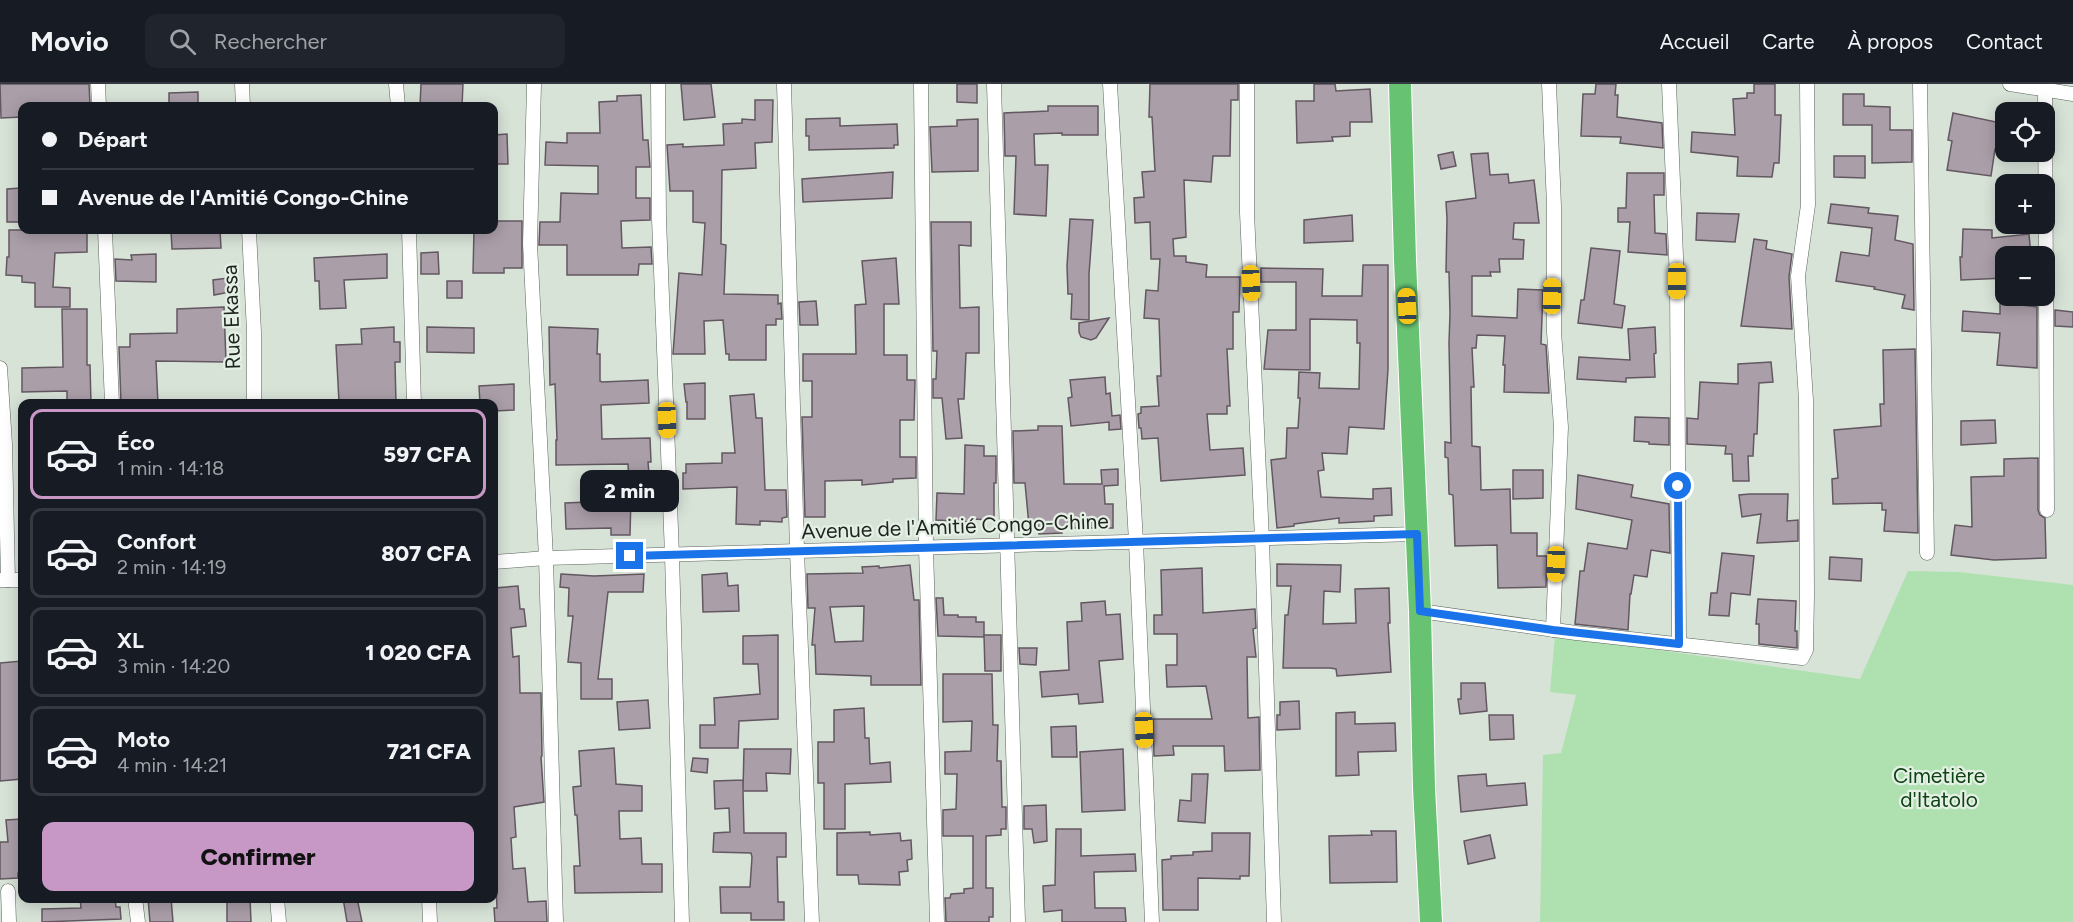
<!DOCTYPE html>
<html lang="fr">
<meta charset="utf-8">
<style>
:root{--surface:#171b24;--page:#20242c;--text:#f1f3f6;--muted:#9ea1a6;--line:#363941;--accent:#c798c6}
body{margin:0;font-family:Figtree,sans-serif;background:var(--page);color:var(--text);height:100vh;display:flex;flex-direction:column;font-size:22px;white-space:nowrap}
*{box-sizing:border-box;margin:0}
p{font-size:20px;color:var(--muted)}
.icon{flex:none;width:33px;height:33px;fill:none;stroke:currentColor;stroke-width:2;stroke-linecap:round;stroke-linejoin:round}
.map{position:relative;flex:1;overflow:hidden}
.sheet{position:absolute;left:18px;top:315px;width:480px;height:504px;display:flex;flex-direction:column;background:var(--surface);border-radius:12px;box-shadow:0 3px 15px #0003}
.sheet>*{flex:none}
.top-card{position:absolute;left:18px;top:18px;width:480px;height:132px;border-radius:12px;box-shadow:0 3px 15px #0003;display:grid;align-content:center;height:132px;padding:0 24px;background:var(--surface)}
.fabs{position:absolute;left:1995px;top:18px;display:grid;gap:12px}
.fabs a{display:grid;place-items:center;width:60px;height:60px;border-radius:12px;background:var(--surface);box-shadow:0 3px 15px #0003;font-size:30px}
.end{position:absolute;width:27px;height:27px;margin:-14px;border:8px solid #1a73e8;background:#fff;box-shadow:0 0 0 3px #fff}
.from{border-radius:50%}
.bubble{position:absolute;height:42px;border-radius:12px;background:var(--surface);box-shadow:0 3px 15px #0003;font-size:20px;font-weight:800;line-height:42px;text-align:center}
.car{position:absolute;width:18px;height:36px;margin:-18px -9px;border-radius:8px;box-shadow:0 0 4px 2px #0007;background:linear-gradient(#f5c518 24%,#345 0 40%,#f5c518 0 76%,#345 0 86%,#f5c518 0)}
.top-card b{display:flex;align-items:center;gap:21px;height:57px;font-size:22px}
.top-card b+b{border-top:2px solid var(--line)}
.top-card i{width:15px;height:15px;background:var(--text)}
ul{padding:10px 0 0;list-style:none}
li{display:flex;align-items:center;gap:18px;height:90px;margin:0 12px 9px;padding:0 12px;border:3px solid var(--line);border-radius:12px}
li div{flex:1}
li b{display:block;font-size:22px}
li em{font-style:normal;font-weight:800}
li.active{border-color:var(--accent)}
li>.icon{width:54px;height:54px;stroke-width:1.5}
.button{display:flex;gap:12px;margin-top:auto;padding:12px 24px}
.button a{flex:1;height:69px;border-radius:12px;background:var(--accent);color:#111;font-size:24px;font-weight:800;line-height:69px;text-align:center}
header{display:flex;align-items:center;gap:36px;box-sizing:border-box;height:84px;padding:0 30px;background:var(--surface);border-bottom:2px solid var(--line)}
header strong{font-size:28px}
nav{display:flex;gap:33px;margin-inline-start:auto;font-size:21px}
.search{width:420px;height:54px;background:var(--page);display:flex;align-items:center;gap:15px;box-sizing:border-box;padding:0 21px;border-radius:12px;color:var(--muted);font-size:22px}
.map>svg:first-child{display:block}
.green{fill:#afe1b0}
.building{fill:#aa9ea8;stroke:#635861;stroke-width:1.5;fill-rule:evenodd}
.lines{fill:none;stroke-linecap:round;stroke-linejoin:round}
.minor-casing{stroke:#5a645b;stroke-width:15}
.trunk-casing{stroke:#fff;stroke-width:24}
.minor{stroke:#fff;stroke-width:14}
.trunk{stroke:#67c272;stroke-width:22}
.route{stroke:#1a73e8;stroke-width:8}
.labels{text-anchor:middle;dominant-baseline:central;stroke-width:4.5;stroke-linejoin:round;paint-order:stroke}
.street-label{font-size:21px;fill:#1f231f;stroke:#e5f0e5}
.park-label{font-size:21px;fill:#0e4316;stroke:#e5f0e5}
</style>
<header>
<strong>Movio</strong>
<div class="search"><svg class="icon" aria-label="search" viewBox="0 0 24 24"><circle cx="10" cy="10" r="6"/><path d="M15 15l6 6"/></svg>Rechercher</div>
<nav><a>Accueil</a><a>Carte</a><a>À propos</a><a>Contact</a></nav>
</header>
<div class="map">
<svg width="2073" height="838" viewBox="0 0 2073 838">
<rect width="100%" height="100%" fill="#d8e3d8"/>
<polygon class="green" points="1908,487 1959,488 2073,501 2073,838 1540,838 1543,671 1561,669 1576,611 1550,608 1555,551 1860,595"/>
<g class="building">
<polygon points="0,0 89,0 90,20 22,22 22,33 1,34"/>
<polygon points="421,0 463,0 462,22 420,22"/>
<polygon points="681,0 711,0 715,33 684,36"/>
<polygon points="957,0 977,0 977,19 957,18"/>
<polygon points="1150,0 1238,0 1238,16 1231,16 1230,72 1213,72 1211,98 1184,96 1186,153 1173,155 1174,172 1186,172 1186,178 1207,181 1206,193 1240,193 1239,228 1233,228 1233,265 1227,265 1230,322 1227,322 1227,330 1207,330 1210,366 1243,364 1245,391 1161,397 1158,354 1142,355 1141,344 1139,344 1138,330 1141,329 1141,323 1159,322 1157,292 1161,292 1159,235 1144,234 1146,206 1158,207 1160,175 1151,175 1150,138 1135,139 1134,114 1144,113 1142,88 1155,87 1152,33 1149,33"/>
<polygon points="1314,0 1335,0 1336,7 1370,5 1372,38 1350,38 1350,52 1332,53 1333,57 1297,59 1296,17 1314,17"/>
<polygon points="1596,0 1616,0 1615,11 1618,11 1617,33 1662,39 1663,64 1620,59 1621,53 1581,52 1583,10 1595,10"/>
<polygon points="1754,0 1775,0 1775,31 1781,31 1779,79 1774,79 1772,93 1737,92 1738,73 1691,68 1692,48 1735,51 1733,15 1747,14 1747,9 1754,9"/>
<polygon points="198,8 198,22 169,22 169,9"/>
<polygon points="1843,10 1864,10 1864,22 1890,23 1890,46 1912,46 1912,78 1872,79 1872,41 1843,41"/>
<polygon points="641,11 643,56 648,56 650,83 636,83 636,114 650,114 650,136 621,137 622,164 651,163 652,180 639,180 638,191 567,191 567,161 539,161 540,138 560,138 561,109 598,110 598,82 545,81 546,58 567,59 567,49 600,49 599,18 617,17 617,12"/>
<polygon points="755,16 773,16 772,58 755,59 756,84 722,86 721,160 726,161 724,210 778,211 778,220 781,219 782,235 776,235 776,241 766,241 766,276 729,276 729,270 726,270 723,236 704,237 705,270 673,270 679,189 702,191 705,139 693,138 693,107 670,107 667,61 683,60 683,63 724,61 723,40 742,39 742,35 755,36"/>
<polygon points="1048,22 1098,22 1098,51 1062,51 1062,49 1034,50 1035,81 1048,81 1046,132 1014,130 1016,72 1005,72 1004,29 1048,27"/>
<polygon points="1953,29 2006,40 2006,65 1995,65 1991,92 1947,86 1952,57 1948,56"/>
<polygon points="840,34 840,42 897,40 898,61 894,61 894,64 809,66 809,52 806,52 806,35"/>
<polygon points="978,35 978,87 932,88 930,43 957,42 957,36"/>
<polygon points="507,50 508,80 494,80 494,51"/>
<polygon points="1453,68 1456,82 1441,85 1438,71"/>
<polygon points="1488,69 1490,91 1508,90 1509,99 1534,96 1539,139 1514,139 1513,155 1524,156 1523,175 1499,175 1500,188 1490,188 1491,192 1472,192 1472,232 1517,234 1518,205 1543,206 1541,260 1546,261 1549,309 1504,308 1505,281 1503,281 1505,252 1477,251 1476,264 1472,264 1474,303 1471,303 1472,362 1480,363 1481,406 1510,405 1511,449 1537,449 1537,472 1547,472 1546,503 1498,504 1497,461 1455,462 1453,411 1449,410 1448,374 1445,373 1445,358 1451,359 1449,259 1450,230 1449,188 1446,188 1447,134 1446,118 1476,114 1471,70"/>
<polygon points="1834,72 1865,72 1865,94 1834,93"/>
<polygon points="893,88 892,114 803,118 802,95"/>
<polygon points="1627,89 1664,89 1664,111 1654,111 1655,149 1666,150 1667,171 1628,168 1630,138 1618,138 1618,124 1626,124"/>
<polygon points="21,104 22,138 7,138 7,105"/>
<polygon points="1831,120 1869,124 1868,129 1898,132 1895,156 1913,160 1914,226 1902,224 1905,211 1874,205 1875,203 1836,197 1841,168 1869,172 1872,144 1828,139"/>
<polygon points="1697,129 1739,130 1735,158 1696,156"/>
<polygon points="1352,131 1353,157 1304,159 1304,136"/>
<polygon points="1070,135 1093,136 1089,190 1089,236 1071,235 1072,210 1068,210 1067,182"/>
<polygon points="494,137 522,137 522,184 504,184 504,189 473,189 474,146 494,146"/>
<polygon points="931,138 971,138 971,162 959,161 960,224 979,223 979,269 966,269 964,315 958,315 962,354 946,355 942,314 933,314 933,295 936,295 937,267 933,267"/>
<polygon points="1963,145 1992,146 1992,154 2029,150 2031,172 2006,172 2006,194 1961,196 1960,173 1962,173"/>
<polygon points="9,146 87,146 87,168 55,169 53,203 70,204 70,223 35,223 35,199 22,198 22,192 6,191 7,173 9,173"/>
<polygon points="171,146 220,146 221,164 172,165"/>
<polygon points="1754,155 1767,157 1766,165 1792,170 1789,193 1792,245 1741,242"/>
<polygon points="1591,164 1620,167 1614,220 1625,222 1622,244 1578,239 1581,216 1584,216"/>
<polygon points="438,168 439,190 421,190 421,169"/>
<polygon points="156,170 156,198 116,197 115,175 132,176 131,171"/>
<polygon points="387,170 387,194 344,196 346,224 320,225 319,197 315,197 314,174"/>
<polygon points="896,174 899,220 884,220 884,271 907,271 907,296 915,296 914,336 900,336 900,373 916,373 916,394 893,395 893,398 862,401 862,396 825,397 825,433 805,433 802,333 812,333 812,297 803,297 803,270 856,270 855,221 866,220 862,177"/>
<polygon points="1363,181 1388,181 1388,285 1384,345 1349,343 1347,370 1322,369 1324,386 1318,387 1321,413 1373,415 1373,405 1391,404 1392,431 1374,432 1374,437 1339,439 1339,434 1294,440 1294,442 1277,444 1271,376 1286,374 1287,344 1298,344 1300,314 1298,314 1299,288 1320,289 1319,304 1359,305 1360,259 1357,259 1357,236 1310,235 1310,286 1264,285 1268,246 1296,246 1296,198 1261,198 1261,184 1323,185 1322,212 1362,212"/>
<polygon points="228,194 230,208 214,211 213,196"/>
<rect x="447" y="197" width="15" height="17"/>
<polygon points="2000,212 2022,212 2022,221 2037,223 2037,284 1997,281 2000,249 1962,247 1963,227 2000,230"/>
<polygon points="816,217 818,241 800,241 799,218"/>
<polygon points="224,223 226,278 156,277 158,320 121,320 119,263 130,263 130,250 177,249 177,225"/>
<polygon points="62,225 87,225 87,281 90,281 91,320 67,320 67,307 22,308 22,284 63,283"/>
<polygon points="2055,226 2073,228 2073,243 2055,242"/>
<polygon points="1109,234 1096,254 1091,256 1081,253 1079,248 1079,239"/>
<polygon points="394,243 394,258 400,258 400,278 395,278 396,320 339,318 336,261 362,260 361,245"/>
<polygon points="427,243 474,244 474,269 427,268"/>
<polygon points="549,243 598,245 597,270 600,270 600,297 602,298 648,296 649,319 601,321 602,355 650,354 651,378 648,378 650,401 629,403 628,380 556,381 556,356 557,356 555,300 550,301"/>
<polygon points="1655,243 1656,269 1654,270 1655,293 1626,294 1626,298 1577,295 1579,273 1630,276 1628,245"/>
<polygon points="1915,265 1918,449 1884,447 1886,426 1882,426 1882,419 1833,420 1832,395 1838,394 1834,346 1881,342 1880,320 1884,320 1883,266"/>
<polygon points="1771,278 1773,298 1759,299 1757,350 1754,350 1753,372 1748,372 1749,397 1733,397 1732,370 1725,370 1726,362 1687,360 1687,334 1698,335 1700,298 1738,300 1738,280"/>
<polygon points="1105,293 1106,310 1110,309 1112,332 1120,331 1121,345 1109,346 1109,338 1071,342 1068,314 1072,313 1070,296"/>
<polygon points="705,299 705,335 687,335 687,318 686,318 684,300"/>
<polygon points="514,300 514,326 494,327 494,320 480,320 479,302"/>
<polygon points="754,310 756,334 762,334 765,406 786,406 787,433 782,434 782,438 760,437 760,441 736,440 737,403 683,405 683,389 686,389 686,380 722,379 722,369 735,369 730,312"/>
<polygon points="1635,333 1669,334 1669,361 1649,360 1649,358 1634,357"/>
<polygon points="1995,336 1996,359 1961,361 1961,337"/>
<polygon points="1038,342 1062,342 1064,400 1102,400 1101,386 1118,385 1118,401 1104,402 1105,420 1113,420 1113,444 1061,444 1062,449 1039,450 1038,442 1029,442 1025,399 1014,399 1013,347 1038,346"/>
<polygon points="965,361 984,362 984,372 996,372 996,399 994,399 994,436 971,435 971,438 936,436 937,409 964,410"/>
<polygon points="2038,374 2038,426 2040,431 2045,434 2046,474 1994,476 1951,471 1955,441 1972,443 1971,393 2004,392 2004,375"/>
<polygon points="1513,386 1543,386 1543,414 1513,415"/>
<polygon points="1578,391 1633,401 1631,413 1669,420 1670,469 1651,466 1647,493 1634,491 1631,510 1630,510 1628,546 1575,540 1580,487 1584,487 1588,459 1627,465 1632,436 1576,425"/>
<polygon points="1750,410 1788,410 1787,437 1798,436 1798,457 1757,459 1761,430 1742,433 1739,411"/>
<polygon points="611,412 631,412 630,451 611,451 611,444 566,445 565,419 611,417"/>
<polygon points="1722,469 1754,472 1750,511 1731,509 1729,532 1709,531 1711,509 1717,509"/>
<polygon points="1830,473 1862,475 1861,497 1829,495"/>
<polygon points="1277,480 1341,481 1340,508 1324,507 1323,540 1356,539 1355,505 1389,504 1390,539 1388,539 1391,588 1337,592 1336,585 1330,584 1283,584 1285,531 1288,531 1291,502 1277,502"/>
<path d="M910 481 914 516H919L921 601H871V592L816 590 815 561H812L815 524H808L807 490 863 489 862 483 879 482V484ZM864 522 863 557 835 558 830 523Z"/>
<polygon points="1202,484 1203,529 1255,525 1256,544 1253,545 1256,573 1247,573 1248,634 1259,633 1260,686 1225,687 1224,662 1173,662 1174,671 1154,672 1153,635 1212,635 1206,602 1167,603 1166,581 1177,581 1177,550 1154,550 1154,531 1162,531 1161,486"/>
<polygon points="727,489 728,502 738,501 739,527 703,528 702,491"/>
<polygon points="561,490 594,492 644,490 643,508 608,508 598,595 612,595 612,615 581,615 581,579 568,578 573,532 568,532 569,504 560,503"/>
<polygon points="518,502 520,525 524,525 526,542 511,544 513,573 519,572 520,609 541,609 542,672 541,673 544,718 514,723 516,753 511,754 513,785 525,784 528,818 546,817 547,838 495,838 494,824 497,824 494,759 494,504"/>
<polygon points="936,514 943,514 944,531 958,531 958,533 976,533 976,538 984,538 984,553 938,552"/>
<polygon points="1758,515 1796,517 1795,547 1797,547 1797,564 1759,560 1759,540 1756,540"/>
<polygon points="1105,517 1106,531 1120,530 1123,575 1099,577 1103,618 1079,620 1078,610 1042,613 1040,588 1069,586 1067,538 1082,537 1081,519"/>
<polygon points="778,551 778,635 739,637 738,664 700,664 700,641 715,641 714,614 760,610 758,580 743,580 743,552"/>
<polygon points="984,551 1001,551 1001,587 985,587"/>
<polygon points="1019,564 1037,564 1036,581 1020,580"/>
<polygon points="22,577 22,695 0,697 0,579"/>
<polygon points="943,590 992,590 993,641 998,641 997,677 1001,677 1002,723 1006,723 1006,745 1001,745 1001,751 986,752 986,804 993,804 993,833 989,833 989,838 946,838 945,814 950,814 951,810 964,809 964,805 973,804 973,752 943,752 943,726 956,725 957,690 945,690 945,668 971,667 972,637 943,638"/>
<polygon points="1461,599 1485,599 1487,627 1460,630 1458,615 1461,615"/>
<polygon points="648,616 650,644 619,646 617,618"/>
<polygon points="1299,617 1300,645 1277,646 1277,631 1280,631 1280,618"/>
<polygon points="864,624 865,654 869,654 870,680 890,678 891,698 845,700 845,745 824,745 824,699 818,699 818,658 834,658 834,626"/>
<polygon points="1355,628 1355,640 1395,639 1396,667 1358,668 1359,691 1336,692 1336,629"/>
<polygon points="1489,631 1513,631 1514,655 1490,656"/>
<polygon points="1076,642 1077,673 1052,673 1051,643"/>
<polygon points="614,664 616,700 642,702 642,727 619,727 620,755 641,754 642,780 662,780 662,808 575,809 574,782 580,782 577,731 575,731 573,703 581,702 579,667"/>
<polygon points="744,665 791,665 790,690 766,689 767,707 743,707 744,749 786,749 786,773 777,773 778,818 784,818 784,836 751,836 751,829 721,829 720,803 750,803 752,773 751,769 713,768 714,749 730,748 729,724 715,725 714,697 743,696 743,706"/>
<polygon points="1123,665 1125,726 1082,728 1080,668"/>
<polygon points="693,674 708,675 707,689 691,687"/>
<polygon points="1192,690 1208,690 1205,739 1178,737 1180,716 1191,717"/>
<polygon points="1486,690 1487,702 1525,699 1527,721 1461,728 1458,692"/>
<polygon points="1046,721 1047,757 1034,759 1032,745 1024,745 1024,722"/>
<polygon points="22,735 22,789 18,789 18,794 0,795 0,758 8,758 6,736"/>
<polygon points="1056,745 1081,745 1081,772 1135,770 1136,787 1094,788 1095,824 1125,824 1126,838 1062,838 1062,826 1044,828 1043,802 1055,801"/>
<polygon points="1371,747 1396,747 1397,798 1330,799 1329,752 1372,751"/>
<polygon points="870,748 870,751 900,749 901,757 911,756 912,775 907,776 908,787 899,788 900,801 859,800 858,791 837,791 837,749"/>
<polygon points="1212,749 1250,749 1249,792 1240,792 1240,795 1198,794 1198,826 1163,826 1162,776 1171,775 1171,772 1193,771 1193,768 1212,767"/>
<polygon points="1490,751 1495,774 1468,780 1464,757"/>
<polygon points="80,814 115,814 116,823 120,823 121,835 42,838 42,825 81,824"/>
<polygon points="148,814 171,814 173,838 150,838"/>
<polygon points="227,814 250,814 251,838 227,838"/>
<polygon points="343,814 357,814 362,838 347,838"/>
</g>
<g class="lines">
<defs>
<g id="minor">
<polyline points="98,0 99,22"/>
<polyline points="242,0 243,22"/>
<polyline points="396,0 398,22"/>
<polyline points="534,0 530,160 546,474 556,838"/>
<polyline points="658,0 659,135 672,471 682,838"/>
<polyline points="784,0 797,467 812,838"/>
<polyline points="921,0 926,464 937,838"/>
<polyline points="994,0 1018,838"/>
<polyline points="1110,0 1136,458 1152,838"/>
<polyline points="1247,0 1247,129 1262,455 1274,838"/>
<polyline points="1549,0 1554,122 1554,248 1561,343 1553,546"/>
<polyline points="1669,0 1677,197 1679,560"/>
<polyline points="1920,0 1927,469"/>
<polyline points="2010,0 2073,10"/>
<polyline points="2045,0 2047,426"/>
<polyline points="105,146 112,320"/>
<polyline points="249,146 254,248 254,320"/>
<polyline points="409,146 414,320"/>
<polyline points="0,284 5,360 8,496"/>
<polyline points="494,478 546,474 1417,450"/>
<polyline points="0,496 22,496"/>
<polyline points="1420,527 1576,549 1802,574 1806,566 1807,511 1806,316 1798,192 1808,121 1807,0"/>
<polyline points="8,807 9,838"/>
<polyline points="135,814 138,838"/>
<polyline points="277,814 279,838"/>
<polyline points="429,814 430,838"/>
</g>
<polyline id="trunk" points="1400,0 1405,176 1420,527 1424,704 1431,838"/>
</defs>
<use href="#minor" class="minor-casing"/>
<use href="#trunk" class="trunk-casing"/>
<use href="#minor" class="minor"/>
<use href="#trunk" class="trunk"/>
</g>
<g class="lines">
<polyline class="route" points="630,472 1417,450 1420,527 1553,546 1679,560 1678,402"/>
</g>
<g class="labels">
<g class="street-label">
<text transform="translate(231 233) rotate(-92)">Rue Ekassa</text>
<text transform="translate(955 442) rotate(-2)">Avenue de l'Amitié Congo-Chine</text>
</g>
<g class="park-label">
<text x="1939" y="691">Cimetière<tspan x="1939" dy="24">d'Itatolo</tspan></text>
</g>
</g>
</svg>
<div class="fabs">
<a><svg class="icon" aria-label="locate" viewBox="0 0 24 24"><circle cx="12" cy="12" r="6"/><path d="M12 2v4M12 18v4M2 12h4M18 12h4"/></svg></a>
<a>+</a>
<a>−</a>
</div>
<i class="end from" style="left:1678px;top:402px"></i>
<i class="end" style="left:630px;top:472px"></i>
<div class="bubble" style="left:580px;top:386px;width:99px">2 min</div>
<i class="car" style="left:1677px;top:197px;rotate:180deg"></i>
<i class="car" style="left:1251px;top:199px;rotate:177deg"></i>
<i class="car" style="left:1552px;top:212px;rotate:1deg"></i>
<i class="car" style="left:1407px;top:222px;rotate:357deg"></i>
<i class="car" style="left:667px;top:336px;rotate:178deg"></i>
<i class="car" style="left:1556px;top:480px;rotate:182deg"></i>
<i class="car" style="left:1144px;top:646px;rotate:178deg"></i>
<div class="top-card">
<b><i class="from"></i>Départ</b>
<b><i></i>Avenue de l'Amitié Congo-Chine</b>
</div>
<section class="sheet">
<ul>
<li class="active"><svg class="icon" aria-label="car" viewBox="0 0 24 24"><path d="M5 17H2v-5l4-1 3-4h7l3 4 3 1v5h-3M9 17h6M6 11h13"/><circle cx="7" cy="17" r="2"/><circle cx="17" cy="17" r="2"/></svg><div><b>Éco</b><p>1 min · 14:18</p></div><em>597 CFA</em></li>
<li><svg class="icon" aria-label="car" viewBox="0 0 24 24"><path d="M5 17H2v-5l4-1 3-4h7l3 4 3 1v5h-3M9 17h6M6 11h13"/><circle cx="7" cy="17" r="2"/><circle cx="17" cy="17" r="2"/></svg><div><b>Confort</b><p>2 min · 14:19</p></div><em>807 CFA</em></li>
<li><svg class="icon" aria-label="car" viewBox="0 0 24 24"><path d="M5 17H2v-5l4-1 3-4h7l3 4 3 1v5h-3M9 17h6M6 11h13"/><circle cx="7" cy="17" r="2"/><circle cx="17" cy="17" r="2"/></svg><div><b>XL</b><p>3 min · 14:20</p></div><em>1 020 CFA</em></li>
<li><svg class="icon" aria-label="car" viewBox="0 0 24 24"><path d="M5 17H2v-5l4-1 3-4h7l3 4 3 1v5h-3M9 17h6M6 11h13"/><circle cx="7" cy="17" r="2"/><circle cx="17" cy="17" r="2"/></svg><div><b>Moto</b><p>4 min · 14:21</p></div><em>721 CFA</em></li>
</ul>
<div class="button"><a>Confirmer</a></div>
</section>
</div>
